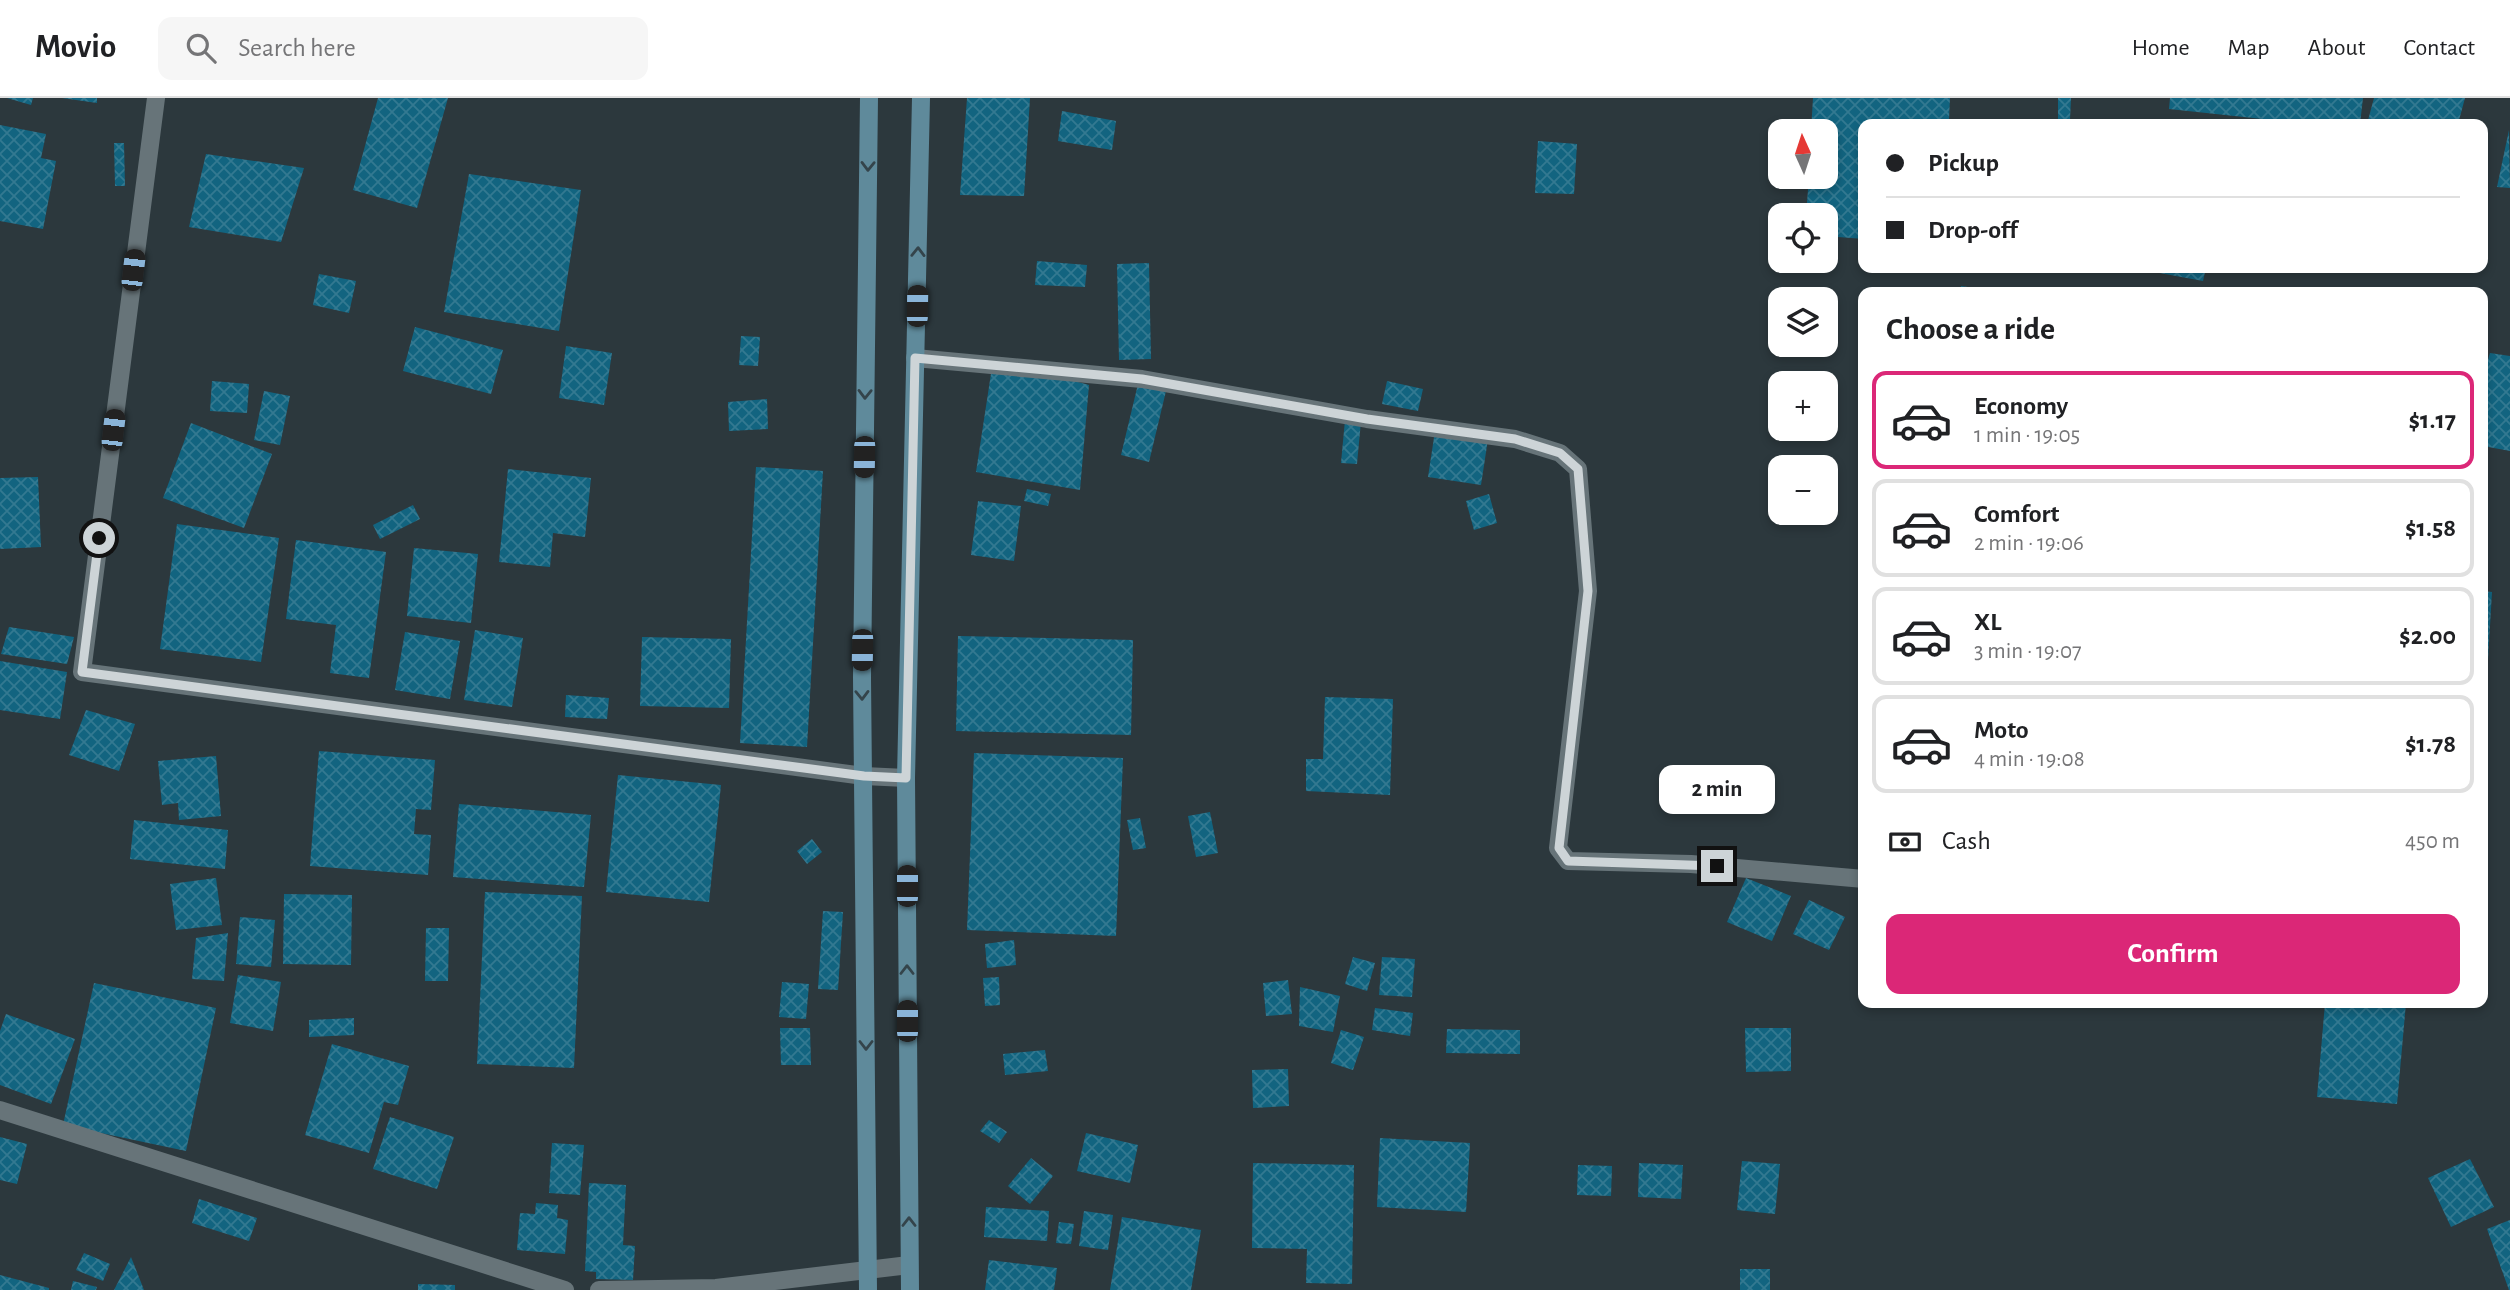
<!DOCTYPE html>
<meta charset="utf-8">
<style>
:root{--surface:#fff;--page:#f6f6f6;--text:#202124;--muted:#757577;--line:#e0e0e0;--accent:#db2777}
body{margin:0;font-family:"Alegreya Sans",sans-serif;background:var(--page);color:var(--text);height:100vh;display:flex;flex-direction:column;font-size:26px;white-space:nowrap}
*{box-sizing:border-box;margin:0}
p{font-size:23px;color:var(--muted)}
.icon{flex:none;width:38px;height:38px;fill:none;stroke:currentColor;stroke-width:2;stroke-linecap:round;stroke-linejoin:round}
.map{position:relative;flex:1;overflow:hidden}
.side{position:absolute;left:1858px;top:189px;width:630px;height:721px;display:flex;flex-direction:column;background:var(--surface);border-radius:14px;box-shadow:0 4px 10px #0003}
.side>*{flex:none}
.hud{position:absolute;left:1858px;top:21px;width:630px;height:154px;border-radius:14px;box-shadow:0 4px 10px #0003;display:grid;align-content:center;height:154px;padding:0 28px;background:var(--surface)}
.needle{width:46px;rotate:357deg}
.fabs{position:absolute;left:1768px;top:21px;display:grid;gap:14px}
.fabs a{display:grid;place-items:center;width:70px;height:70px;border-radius:14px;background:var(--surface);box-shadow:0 4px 10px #0003;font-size:35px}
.end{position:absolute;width:32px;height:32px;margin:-16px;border:9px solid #cdd4d7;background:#111;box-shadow:0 0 0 4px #111}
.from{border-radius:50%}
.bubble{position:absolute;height:49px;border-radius:14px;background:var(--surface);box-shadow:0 4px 10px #0003;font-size:23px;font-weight:700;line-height:49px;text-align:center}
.car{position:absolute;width:21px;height:42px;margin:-21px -10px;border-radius:9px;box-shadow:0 0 5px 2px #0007;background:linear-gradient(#222 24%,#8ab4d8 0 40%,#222 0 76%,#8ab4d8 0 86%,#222 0)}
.hud b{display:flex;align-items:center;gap:24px;height:66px;font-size:26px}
.hud b+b{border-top:2px solid var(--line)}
.hud i{width:18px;height:18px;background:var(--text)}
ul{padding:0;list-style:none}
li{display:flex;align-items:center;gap:21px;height:98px;margin:0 14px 10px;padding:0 14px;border:4px solid var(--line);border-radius:14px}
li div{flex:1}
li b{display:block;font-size:26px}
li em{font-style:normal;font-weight:700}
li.selected{border-color:var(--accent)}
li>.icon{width:63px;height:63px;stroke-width:1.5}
h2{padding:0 28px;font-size:32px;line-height:84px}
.pay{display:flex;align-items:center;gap:18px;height:77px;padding:0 28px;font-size:26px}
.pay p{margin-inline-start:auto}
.button{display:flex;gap:14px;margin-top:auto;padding:14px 28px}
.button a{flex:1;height:80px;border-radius:14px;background:var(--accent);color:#fff;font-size:28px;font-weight:700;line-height:80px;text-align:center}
header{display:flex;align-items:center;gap:42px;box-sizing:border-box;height:98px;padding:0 35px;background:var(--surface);border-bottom:2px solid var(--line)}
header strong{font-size:33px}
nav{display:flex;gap:38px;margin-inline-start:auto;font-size:24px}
.search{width:490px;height:63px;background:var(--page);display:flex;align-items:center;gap:18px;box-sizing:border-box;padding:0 24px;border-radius:14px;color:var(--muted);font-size:26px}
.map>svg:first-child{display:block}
.building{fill:url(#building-cross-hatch)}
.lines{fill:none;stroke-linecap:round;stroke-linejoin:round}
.street{stroke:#677479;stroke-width:18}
.secondary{stroke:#5f8a9b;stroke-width:18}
.oneway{stroke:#34444b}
.route{stroke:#cdd4d7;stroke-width:9}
</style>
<header>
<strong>Movio</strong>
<div class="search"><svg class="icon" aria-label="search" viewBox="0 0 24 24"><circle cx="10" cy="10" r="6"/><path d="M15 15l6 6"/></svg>Search here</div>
<nav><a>Home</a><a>Map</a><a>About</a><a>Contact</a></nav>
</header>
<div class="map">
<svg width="2510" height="1192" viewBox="0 0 2510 1192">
<defs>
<pattern id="building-cross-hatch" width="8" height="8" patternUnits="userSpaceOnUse" patternTransform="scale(1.75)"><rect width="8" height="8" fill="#126480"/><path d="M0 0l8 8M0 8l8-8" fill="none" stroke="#337991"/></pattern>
</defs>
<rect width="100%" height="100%" fill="#2c383d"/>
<g class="building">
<polygon points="7,0 33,0 31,7"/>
<polygon points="62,0 97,0 97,5"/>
<polygon points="378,0 448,0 417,110 353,92"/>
<polygon points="967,0 1030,0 1024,98 960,97"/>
<polygon points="1813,0 1950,0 1949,22 1987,26 1864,26 1864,141 1825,138 1825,117 1806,117 1809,79 1825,79 1825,33 1811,33"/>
<polygon points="2058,0 2071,0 2070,22 2058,22"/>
<polygon points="2170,0 2363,0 2360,26 2310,26 2169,11"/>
<polygon points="2374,0 2465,0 2458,26 2367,26"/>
<polygon points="1062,13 1116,23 1112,52 1058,43"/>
<polygon points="0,27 46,36 41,60 56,63 43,131 0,123"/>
<polygon points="2509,32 2510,90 2497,89"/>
<polygon points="1538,43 1577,46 1574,96 1535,95"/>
<polygon points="114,45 124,45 125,88 115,88"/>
<polygon points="206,56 304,70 281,144 189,129"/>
<polygon points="469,76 581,92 559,233 444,214"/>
<polygon points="1037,163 1087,167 1085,189 1035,187"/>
<polygon points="1149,165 1151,261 1119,262 1117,166"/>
<polygon points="2132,170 2206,170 2203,183"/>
<polygon points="319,176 356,183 349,215 313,207"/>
<polygon points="1961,188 1994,193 1993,194 1960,194"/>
<polygon points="415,229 503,252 491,296 403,273"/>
<polygon points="741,238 760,239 758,268 739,267"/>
<polygon points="566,248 612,255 604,307 559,300"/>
<polygon points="2490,255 2510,258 2510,353 2483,348 2483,278"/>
<polygon points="992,269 1041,274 1089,287 1080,392 976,374"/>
<polygon points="212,283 249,286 247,315 210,313"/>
<polygon points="1387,283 1423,291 1418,313 1382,306"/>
<polygon points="1138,286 1166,293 1149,364 1121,357"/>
<polygon points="264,293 290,298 280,347 254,342"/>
<polygon points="767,301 768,331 729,333 728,304"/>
<polygon points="1345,322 1361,323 1357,366 1341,365"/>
<polygon points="191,325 272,356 244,430 163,400"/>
<polygon points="1435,333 1488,341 1481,387 1428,379"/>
<polygon points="756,369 823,373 807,649 740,645"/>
<polygon points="508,371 591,380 585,439 553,435 550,469 499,464"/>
<polygon points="38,379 41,449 0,451 0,380"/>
<polygon points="1027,391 1051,396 1048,408 1024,403"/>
<polygon points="1489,396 1497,425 1474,432 1466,403"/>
<polygon points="978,403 1021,408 1014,463 971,457"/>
<polygon points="413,407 420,421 380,441 373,427"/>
<polygon points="177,426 279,440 261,564 160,551"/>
<polygon points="296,442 386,454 369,580 330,575 336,527 286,521"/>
<polygon points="414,450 478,456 471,525 407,518"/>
<polygon points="2483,493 2492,494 2486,596 2483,596"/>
<polygon points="9,529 74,539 67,566 1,556"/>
<polygon points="475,532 523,540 512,609 464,602"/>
<polygon points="405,534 460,543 450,601 395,592"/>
<polygon points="958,538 1133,542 1131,637 956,633"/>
<polygon points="642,539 731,541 729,610 640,608"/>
<polygon points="0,563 67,574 60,621 0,612"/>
<polygon points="566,597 609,600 607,621 565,619"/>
<polygon points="1325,599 1393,601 1390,697 1306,693 1306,661 1323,661"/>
<polygon points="86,612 135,626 119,673 69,657"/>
<polygon points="319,653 435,662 431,712 416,711 414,736 431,737 428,777 310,768"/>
<polygon points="974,655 1123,660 1116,838 967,832"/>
<polygon points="216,658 221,718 179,722 178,705 162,707 158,663"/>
<polygon points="618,677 721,687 709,804 606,794"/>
<polygon points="459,706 591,717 584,789 453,779"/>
<polygon points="1210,714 1218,755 1196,759 1188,718"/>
<polygon points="1140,720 1146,750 1133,752 1127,722"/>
<polygon points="134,722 228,732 225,771 130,761"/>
<polygon points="812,741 822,754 807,766 797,753"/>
<polygon points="216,780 222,827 176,832 170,786"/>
<polygon points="1746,780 1791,798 1772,843 1727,824"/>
<polygon points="485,794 582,798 574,970 477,966"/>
<polygon points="284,796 352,797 351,867 283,866"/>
<polygon points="1809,802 1845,819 1829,852 1793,836"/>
<polygon points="823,813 843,814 838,892 818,891"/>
<polygon points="240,819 275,822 271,869 236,866"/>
<polygon points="426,830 449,830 448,883 425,883"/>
<polygon points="228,835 224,883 192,881 196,840"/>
<polygon points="1014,842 1016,867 987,870 985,846"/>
<polygon points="1353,859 1375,865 1367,893 1345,886"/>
<polygon points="1382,859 1415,861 1412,899 1379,897"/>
<polygon points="238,877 281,884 273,933 230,925"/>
<polygon points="999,879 1000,907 985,908 983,880"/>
<polygon points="1288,882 1292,916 1266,918 1263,885"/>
<polygon points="782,884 809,886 806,921 779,919"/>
<polygon points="94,885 216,910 186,1053 63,1027"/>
<polygon points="1300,889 1340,898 1333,934 1299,928"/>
<polygon points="2325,905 2406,905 2397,1006 2317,999"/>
<polygon points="1375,910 1413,915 1410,938 1372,932"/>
<polygon points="6,916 75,941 51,1006 0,987 0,933"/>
<polygon points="354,920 354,937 309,939 309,922"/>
<polygon points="780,930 810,930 811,967 781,967"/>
<polygon points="1745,930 1791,930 1791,973 1746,974"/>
<polygon points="1447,931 1520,932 1520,956 1446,955"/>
<polygon points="1341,932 1364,939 1353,972 1331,965"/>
<polygon points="332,946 409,968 398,1007 384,1004 369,1055 305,1037"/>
<polygon points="1045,952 1048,973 1005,977 1003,956"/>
<polygon points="1288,971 1289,1008 1253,1010 1252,972"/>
<polygon points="390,1019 454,1039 437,1091 373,1071"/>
<polygon points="989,1022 1007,1034 999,1045 980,1033"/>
<polygon points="1086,1035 1138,1047 1130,1085 1077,1073"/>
<polygon points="0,1039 27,1046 17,1086 0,1082"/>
<polygon points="1380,1040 1470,1045 1466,1114 1377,1109"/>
<polygon points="552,1045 584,1047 580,1097 549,1095"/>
<polygon points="1031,1060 1053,1078 1030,1106 1008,1088"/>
<polygon points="2470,1061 2494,1109 2451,1129 2428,1080"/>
<polygon points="1742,1063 1780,1066 1775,1116 1737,1112"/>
<polygon points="1253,1065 1354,1067 1352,1186 1306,1185 1307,1151 1252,1150"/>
<polygon points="1639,1065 1683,1067 1681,1101 1638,1099"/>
<polygon points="1578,1067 1612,1068 1611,1098 1577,1097"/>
<polygon points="589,1085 626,1087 623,1147 635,1148 633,1182 596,1181 596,1174 585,1173"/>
<polygon points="199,1101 257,1120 249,1143 192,1125"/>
<polygon points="536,1105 558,1107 557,1120 568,1122 565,1156 517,1152 520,1115 535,1116"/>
<polygon points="986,1109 1049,1113 1047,1143 984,1139"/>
<polygon points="1084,1113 1113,1117 1108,1152 1079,1148"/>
<polygon points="1122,1119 1201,1132 1191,1192 1110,1192"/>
<polygon points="2510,1122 2510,1192 2509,1192 2487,1131"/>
<polygon points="1059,1124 1074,1126 1071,1146 1056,1145"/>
<polygon points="84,1155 110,1166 103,1183 76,1172"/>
<polygon points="131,1159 144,1192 114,1192"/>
<polygon points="989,1162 1057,1170 1054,1192 985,1192"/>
<rect x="1740" y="1171" width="30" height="21"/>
<polygon points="0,1177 49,1190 49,1192 0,1192"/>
<polygon points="73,1183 97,1189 96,1192 71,1192"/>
<polygon points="418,1186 455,1187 455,1192 418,1192"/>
</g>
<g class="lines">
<g class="street">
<polyline points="156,0 82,574 864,678 906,680"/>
<polyline points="915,260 1142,281 1367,321 1515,341 1560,355 1578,371 1588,493 1558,750 1568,763 1691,766 1864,781"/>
<polyline points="0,1012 565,1192"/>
<polyline points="599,1192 716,1190 909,1167"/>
</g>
<g class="secondary">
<polyline points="868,1192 862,580 869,0"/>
<polyline points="910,1192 906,680 921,0"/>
</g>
</g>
<defs><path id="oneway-chevron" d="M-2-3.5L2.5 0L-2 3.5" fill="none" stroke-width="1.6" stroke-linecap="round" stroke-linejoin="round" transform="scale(1.75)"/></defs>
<g class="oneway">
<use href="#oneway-chevron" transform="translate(868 68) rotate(91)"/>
<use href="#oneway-chevron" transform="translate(918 154) rotate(-89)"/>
<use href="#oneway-chevron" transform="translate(865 296) rotate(91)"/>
<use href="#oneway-chevron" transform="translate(862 597) rotate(89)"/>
<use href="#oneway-chevron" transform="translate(907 872) rotate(-90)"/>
<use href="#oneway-chevron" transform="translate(866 947) rotate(90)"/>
<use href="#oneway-chevron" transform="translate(909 1124) rotate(-90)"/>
</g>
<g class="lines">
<polyline class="route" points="99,440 82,574 864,678 906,680 915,260 1142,281 1367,321 1515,341 1560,355 1578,371 1588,493 1559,750 1568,763 1717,768"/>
</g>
</svg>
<div class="fabs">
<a><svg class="needle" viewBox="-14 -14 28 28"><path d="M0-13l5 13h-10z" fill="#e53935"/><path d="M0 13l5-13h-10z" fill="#757577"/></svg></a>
<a><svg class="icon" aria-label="locate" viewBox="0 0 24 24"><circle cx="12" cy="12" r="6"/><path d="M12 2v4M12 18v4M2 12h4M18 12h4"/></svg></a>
<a><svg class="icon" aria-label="layers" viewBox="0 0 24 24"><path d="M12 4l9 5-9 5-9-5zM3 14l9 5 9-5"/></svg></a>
<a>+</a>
<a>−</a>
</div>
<i class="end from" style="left:99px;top:440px"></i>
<i class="end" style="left:1717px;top:768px"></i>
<div class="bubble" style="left:1659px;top:667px;width:116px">2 min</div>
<i class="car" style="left:133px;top:172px;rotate:7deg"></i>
<i class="car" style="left:917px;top:208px;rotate:1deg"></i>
<i class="car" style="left:113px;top:332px;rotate:7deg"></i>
<i class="car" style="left:864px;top:359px;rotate:181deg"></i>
<i class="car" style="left:862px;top:552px;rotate:181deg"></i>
<i class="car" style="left:907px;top:788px;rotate:0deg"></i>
<i class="car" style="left:907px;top:923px;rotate:0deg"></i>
<div class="hud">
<b><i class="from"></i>Pickup</b>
<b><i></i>Drop-off</b>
</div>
<section class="side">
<h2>Choose a ride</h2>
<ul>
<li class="selected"><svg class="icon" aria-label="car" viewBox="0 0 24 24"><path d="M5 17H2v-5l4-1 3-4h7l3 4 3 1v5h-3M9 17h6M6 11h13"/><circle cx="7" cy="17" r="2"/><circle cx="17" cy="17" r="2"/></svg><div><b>Economy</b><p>1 min · 19:05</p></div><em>$1.17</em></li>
<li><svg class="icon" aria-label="car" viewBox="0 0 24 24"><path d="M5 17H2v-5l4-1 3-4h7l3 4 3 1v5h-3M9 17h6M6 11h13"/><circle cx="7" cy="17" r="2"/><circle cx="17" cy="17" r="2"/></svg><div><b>Comfort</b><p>2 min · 19:06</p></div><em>$1.58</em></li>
<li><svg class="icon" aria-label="car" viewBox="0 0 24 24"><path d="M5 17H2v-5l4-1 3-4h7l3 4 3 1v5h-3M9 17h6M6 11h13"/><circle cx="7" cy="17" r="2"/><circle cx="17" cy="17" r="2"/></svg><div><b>XL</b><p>3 min · 19:07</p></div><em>$2.00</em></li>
<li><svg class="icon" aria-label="car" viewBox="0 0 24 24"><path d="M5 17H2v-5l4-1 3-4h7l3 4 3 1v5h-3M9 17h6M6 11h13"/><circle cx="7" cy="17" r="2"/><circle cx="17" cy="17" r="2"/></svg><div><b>Moto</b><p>4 min · 19:08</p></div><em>$1.78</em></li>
</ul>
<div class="pay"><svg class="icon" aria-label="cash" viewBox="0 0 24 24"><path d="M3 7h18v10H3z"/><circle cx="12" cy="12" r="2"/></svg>Cash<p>450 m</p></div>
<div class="button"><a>Confirm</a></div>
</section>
</div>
